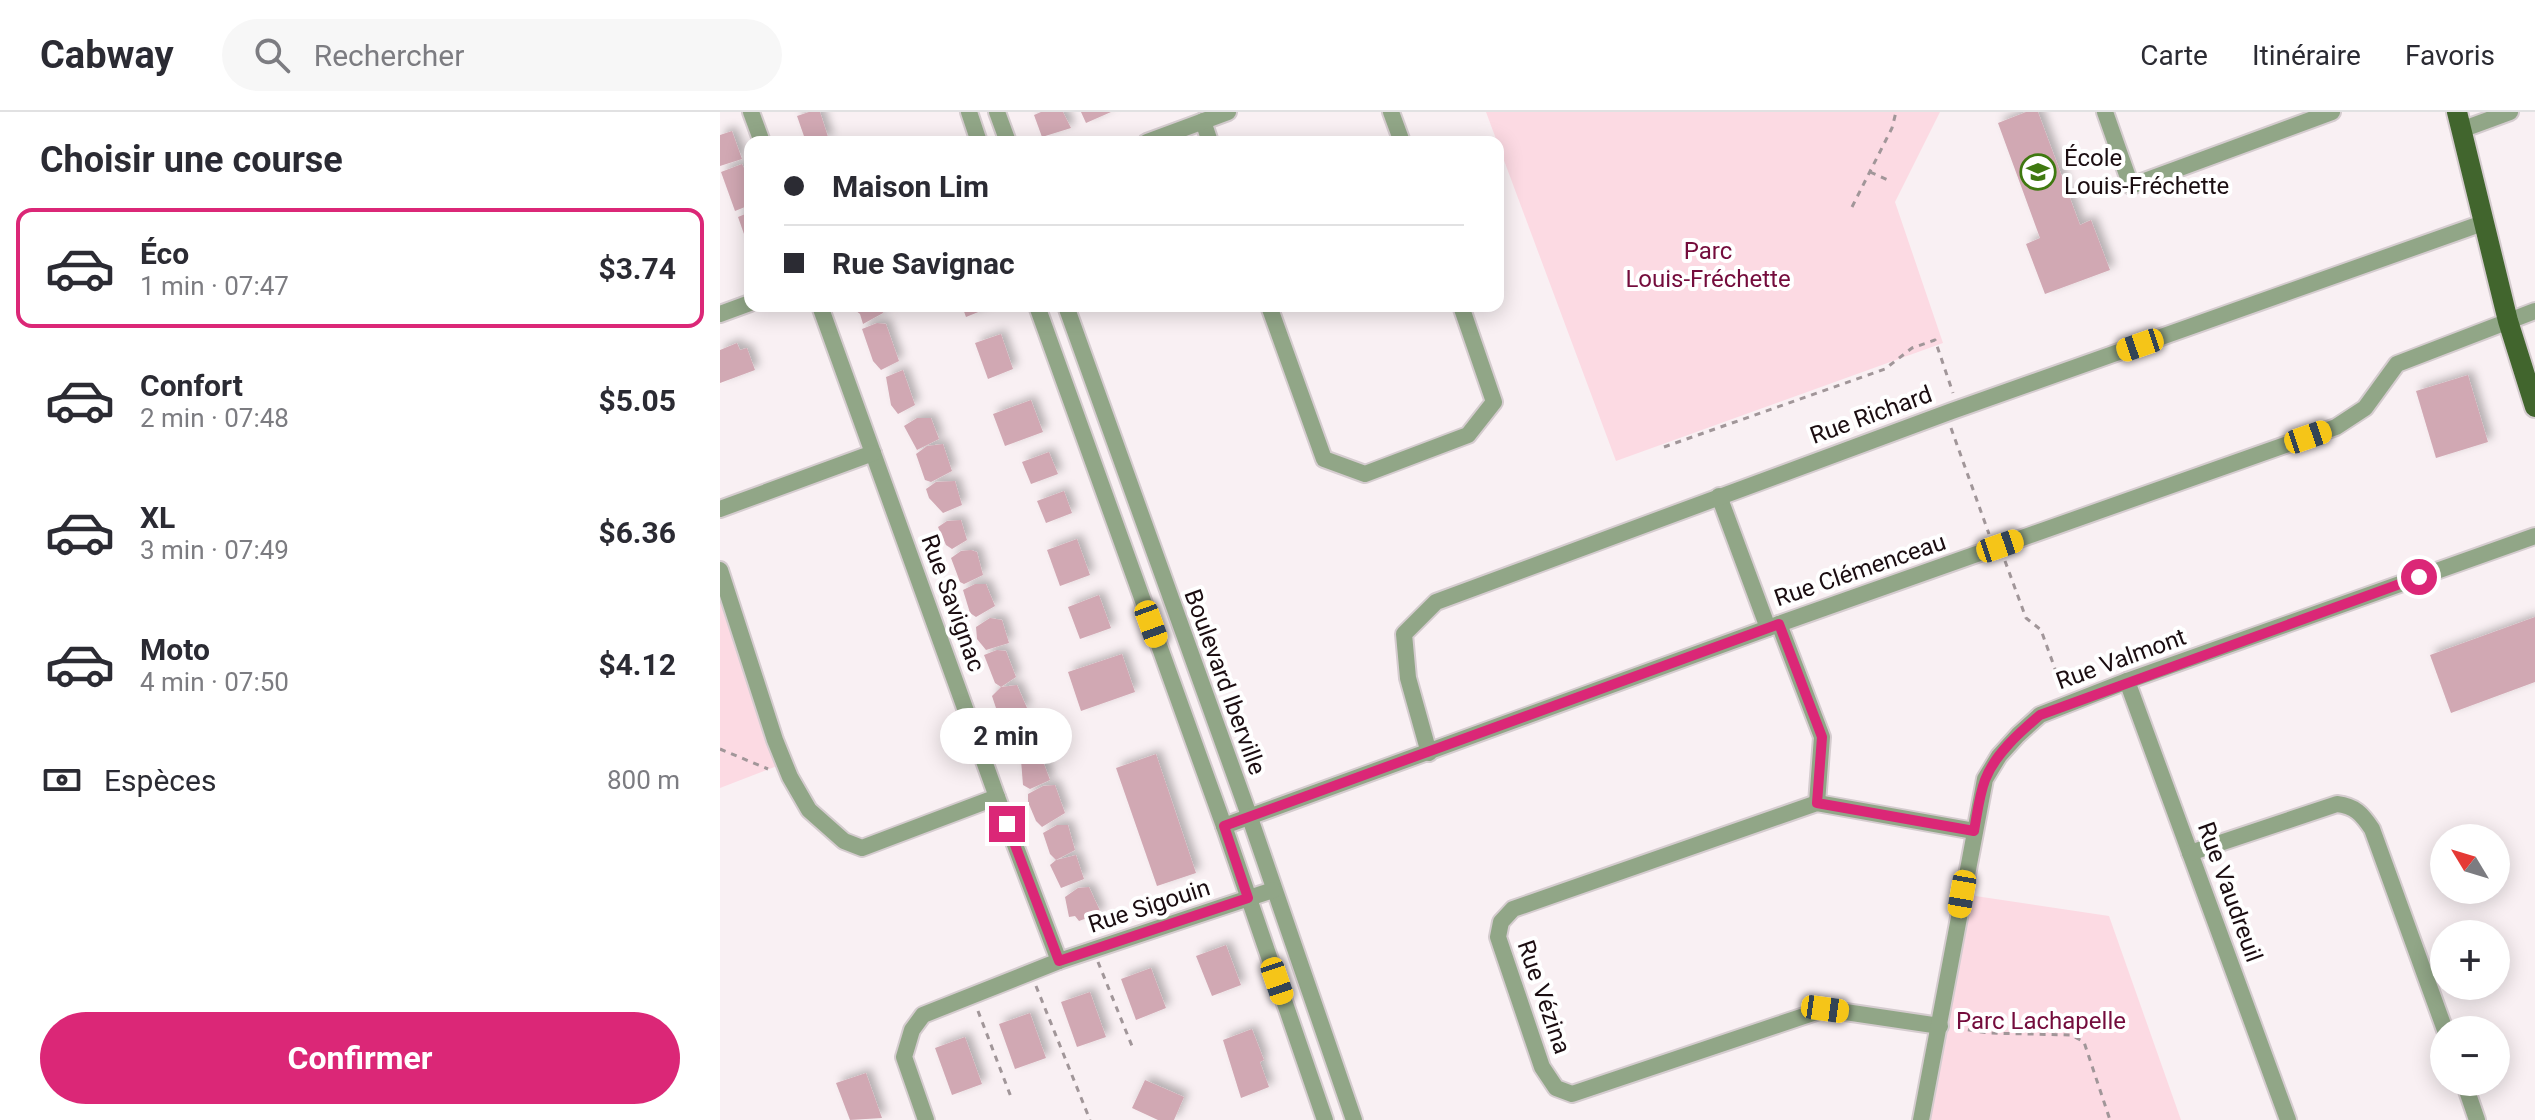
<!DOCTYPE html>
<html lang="fr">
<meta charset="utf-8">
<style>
:root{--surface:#fff;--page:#f7f7f7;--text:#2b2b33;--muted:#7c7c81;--line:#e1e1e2;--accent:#db2777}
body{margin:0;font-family:Roboto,sans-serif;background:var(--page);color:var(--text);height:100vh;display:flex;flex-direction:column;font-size:30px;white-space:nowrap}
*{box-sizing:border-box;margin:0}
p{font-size:26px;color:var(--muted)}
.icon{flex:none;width:44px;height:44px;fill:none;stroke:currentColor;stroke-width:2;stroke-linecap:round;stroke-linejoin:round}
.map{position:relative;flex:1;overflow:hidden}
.details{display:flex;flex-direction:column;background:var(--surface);width:720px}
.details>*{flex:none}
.hud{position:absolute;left:24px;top:24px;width:760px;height:176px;border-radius:16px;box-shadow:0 4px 20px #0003;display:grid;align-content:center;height:176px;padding:0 40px;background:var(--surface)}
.needle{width:52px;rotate:308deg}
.tools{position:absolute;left:1710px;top:712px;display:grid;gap:16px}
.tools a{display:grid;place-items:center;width:80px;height:80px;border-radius:50%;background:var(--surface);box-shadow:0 4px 20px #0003;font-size:40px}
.end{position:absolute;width:36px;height:36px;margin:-18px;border:10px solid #db2777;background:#fff;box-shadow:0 0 0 4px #fff}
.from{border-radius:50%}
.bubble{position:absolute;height:56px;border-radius:28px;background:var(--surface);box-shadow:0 4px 20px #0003;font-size:26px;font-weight:700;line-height:56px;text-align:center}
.car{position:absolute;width:24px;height:48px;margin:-24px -12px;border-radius:10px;box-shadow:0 0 6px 2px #0007;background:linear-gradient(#f5c518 24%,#345 0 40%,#f5c518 0 76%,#345 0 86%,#f5c518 0)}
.hud b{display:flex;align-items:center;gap:28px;height:76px;font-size:30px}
.hud b+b{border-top:2px solid var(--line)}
.hud i{width:20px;height:20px;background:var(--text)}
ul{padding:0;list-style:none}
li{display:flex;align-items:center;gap:24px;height:120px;margin:0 16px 12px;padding:0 24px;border:4px solid transparent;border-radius:16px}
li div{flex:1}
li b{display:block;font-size:30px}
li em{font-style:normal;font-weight:700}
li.current{border-color:var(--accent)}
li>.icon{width:72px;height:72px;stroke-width:1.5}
h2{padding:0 40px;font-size:36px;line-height:96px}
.pay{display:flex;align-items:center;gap:20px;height:88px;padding:0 40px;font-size:30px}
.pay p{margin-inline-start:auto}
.cta{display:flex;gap:16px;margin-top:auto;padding:16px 40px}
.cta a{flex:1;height:92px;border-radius:48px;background:var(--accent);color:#fff;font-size:32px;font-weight:700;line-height:92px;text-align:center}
header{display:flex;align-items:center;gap:48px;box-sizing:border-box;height:112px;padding:0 40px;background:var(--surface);border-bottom:2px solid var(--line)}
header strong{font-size:38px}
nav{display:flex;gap:44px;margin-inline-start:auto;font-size:28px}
.search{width:560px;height:72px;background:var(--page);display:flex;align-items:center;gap:20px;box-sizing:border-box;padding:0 28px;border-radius:44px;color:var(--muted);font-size:30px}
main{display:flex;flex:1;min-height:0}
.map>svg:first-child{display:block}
.green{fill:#fcdae3}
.building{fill:#d1a8b3;filter:url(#shadow)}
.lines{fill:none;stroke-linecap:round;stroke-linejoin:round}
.minor-casing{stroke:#d5cccf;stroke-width:20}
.major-casing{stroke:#d5cccf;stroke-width:24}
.path{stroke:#a19699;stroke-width:3;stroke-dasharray:6 6;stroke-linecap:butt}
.minor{stroke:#91a687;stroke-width:16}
.major{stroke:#41652d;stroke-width:20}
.route{stroke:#db2777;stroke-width:10}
.labels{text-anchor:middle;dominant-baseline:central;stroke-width:8;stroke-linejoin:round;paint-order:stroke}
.poi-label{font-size:24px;fill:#1b0d11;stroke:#fff;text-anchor:start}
.park-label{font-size:24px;fill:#740c3c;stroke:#fff}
.street-label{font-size:24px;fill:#1b0d11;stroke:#fff}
</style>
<header>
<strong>Cabway</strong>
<div class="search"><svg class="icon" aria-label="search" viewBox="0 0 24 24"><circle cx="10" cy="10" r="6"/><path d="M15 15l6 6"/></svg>Rechercher</div>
<nav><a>Carte</a><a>Itinéraire</a><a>Favoris</a></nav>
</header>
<main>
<section class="details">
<h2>Choisir une course</h2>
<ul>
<li class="current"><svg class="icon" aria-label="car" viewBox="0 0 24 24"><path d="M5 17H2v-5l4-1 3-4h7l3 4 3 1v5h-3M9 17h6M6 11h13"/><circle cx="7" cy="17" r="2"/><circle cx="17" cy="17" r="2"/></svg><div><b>Éco</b><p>1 min · 07:47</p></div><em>$3.74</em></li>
<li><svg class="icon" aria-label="car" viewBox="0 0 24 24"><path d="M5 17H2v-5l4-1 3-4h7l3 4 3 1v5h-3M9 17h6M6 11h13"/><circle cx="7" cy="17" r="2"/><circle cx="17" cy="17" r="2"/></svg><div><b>Confort</b><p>2 min · 07:48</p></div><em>$5.05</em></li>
<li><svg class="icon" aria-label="car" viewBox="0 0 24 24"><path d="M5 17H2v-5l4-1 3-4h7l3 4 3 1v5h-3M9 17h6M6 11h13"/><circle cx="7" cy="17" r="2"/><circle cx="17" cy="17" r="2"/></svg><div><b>XL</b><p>3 min · 07:49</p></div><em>$6.36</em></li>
<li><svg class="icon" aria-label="car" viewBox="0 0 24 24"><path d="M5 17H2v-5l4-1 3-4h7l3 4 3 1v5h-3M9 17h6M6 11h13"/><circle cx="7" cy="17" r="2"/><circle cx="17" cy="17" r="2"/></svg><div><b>Moto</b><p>4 min · 07:50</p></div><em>$4.12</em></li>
</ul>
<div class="pay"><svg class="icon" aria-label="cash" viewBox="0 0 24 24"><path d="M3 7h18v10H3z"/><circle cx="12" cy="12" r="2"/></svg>Espèces<p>800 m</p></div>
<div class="cta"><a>Confirmer</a></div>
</section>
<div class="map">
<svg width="1815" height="1008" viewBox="0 0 1815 1008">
<defs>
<filter id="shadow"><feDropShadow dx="5" dy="-5" stdDeviation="4" flood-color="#0004"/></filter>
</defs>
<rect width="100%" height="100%" fill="#f9f0f3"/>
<g class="green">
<polygon points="766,0 1220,0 1175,90 1223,231 896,349"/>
<polygon points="0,489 57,654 0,676"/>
<polygon points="1242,782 1389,804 1461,1008 1201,1008"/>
</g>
<g class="building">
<polygon points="89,0 100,0 109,28 86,30 77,4"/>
<polygon points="321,0 343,0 351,16 322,25 314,3"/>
<polygon points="361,0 391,0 366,11"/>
<polygon points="1306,0 1318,0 1360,113 1371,108 1390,158 1325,182 1306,132 1320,126 1278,11"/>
<polygon points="12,19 22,47 0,54 0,23"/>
<polygon points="22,52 30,68 30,93 15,99 1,60"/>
<polygon points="30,100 30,139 18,105"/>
<polygon points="130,194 161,194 163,201 143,212 140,202"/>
<polygon points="242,194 273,194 246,205"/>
<polygon points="157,211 166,212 179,249 161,258 153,249 142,217"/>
<polygon points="281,222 293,257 268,267 255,231"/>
<polygon points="17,231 20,238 27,236 35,258 0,271 0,238"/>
<polygon points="183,258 195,293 178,302 171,293 166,265"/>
<polygon points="1748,263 1768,330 1716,346 1696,279"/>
<polygon points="311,288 323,320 285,334 273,302"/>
<polygon points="197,306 211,306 219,327 197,338 184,314"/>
<polygon points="223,332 232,359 211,370 205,368 196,342 207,334"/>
<polygon points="329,340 338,362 311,372 302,350"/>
<polygon points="235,369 242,393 223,401 209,386 206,377 216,370"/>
<polygon points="344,379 352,401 326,411 317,389"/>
<polygon points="241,408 247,428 232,437 226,433 218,415 227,409"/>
<polygon points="357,427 370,463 340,474 327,438"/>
<polygon points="251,438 257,440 263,463 244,472 240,470 231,446 241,439"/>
<polygon points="255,472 266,472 275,494 256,505 250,501 243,478"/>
<polygon points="379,483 391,516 360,527 348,495"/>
<polygon points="1815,505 1815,570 1731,601 1710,543"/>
<polygon points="270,506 282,508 289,531 266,538 257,527 256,515"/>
<polygon points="277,538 286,539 296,565 281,575 275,571 264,543"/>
<polygon points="402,542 415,580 361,599 348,560"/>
<polygon points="297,573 307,596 285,607 278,602 272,584 281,575"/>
<polygon points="292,607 309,608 315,629 298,638 289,631 283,612"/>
<polygon points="436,642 476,761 437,774 396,656"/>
<polygon points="314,643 321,644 330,668 310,677 303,673 301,648"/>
<polygon points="335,673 345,701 322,715 316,709 308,690 308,682 323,674"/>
<polygon points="337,713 348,713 355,738 336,748 330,742 323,721"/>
<polygon points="356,743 364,767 341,776 330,753 336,748"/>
<polygon points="369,775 381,801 359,809 355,804 349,805 345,785 358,776"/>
<polygon points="506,833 521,873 492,884 476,844"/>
<polygon points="431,856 446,896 416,908 401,867"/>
<polygon points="370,880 386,925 357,935 341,890"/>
<polygon points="310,901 326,946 295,957 279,912"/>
<polygon points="532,917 544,948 540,950 549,975 521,986 503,928"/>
<polygon points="245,925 262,972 232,983 215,936"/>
<polygon points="146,961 162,1006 130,1008 116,971"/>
<polygon points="425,968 464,985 454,1008 438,1008 412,996"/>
</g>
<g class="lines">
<defs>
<g id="minor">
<polyline points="31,0 42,30"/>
<polyline points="249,0 259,30"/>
<polyline points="277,0 288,30"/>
<polyline points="671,0 682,30"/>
<polyline points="1385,0 1411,74 1612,0"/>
<polyline points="483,9 490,30"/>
<polyline points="1741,18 1790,0"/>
<polyline points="427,30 508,0"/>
<polyline points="100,194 277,685 339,849"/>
<polyline points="317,194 504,714 605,1008"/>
<polyline points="346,194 530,706 634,1008"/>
<polyline points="549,194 604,347 645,362 748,323 774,290 741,194"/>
<polyline points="0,202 30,191"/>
<polyline points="999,384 1048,516"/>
<polyline points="0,397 153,341"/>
<polyline points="0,458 55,628 70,665 89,698 124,729 142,736 277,685"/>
<polyline points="1059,512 1102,625 1097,691"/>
<polyline points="1407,569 1568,1008"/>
<polyline points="709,641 688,566 684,522 716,490 1232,299 1763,111"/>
<polyline points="504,714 1059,512 1616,315 1645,296 1677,252 1815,199"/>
<path d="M1470 741 1617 692C1635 694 1642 702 1652 717L1725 918"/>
<polyline points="1220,914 1105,897 852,982 836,976 822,955 778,825 781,810 793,797 1097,691 1254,719"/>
<polyline points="1744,970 1757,1008"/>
<polyline points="206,1008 184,945 192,918 203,903 339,849 553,778"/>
<polyline points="1201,1008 1265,667 1279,644 1298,623 1320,603 1407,569 1815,424"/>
</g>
<polyline id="major" points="1737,0 1788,209 1815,295"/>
</defs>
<use href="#minor" class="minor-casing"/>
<use href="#major" class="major-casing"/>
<g class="path">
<polyline points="1150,60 1168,68"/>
<polyline points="1132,95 1172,16 1176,0"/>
<polyline points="1231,316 1269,422"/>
<polyline points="944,335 1165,257 1192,236 1215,228 1233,281"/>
<polyline points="1285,449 1306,506 1321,518 1343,579"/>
<polyline points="0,637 48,657"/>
<polyline points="378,850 414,939"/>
<polyline points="316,874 370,1008"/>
<polyline points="258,899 291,985"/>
<polyline points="1236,916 1268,921 1351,923 1364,930 1390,1008"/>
</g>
<use href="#minor" class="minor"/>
<use href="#major" class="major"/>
</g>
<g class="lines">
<path class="route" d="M287 712 339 849 528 786 504 714 1059 512 1102 625 1097 691 1254 719C1257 703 1259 684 1265 668 1275 642 1299 621 1320 603L1699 465"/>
</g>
<defs>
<symbol id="school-ring" viewBox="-11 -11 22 22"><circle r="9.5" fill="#fff" stroke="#3f7910" stroke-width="1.5"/><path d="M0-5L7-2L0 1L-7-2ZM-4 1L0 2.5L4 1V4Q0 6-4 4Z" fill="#3f7910"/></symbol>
</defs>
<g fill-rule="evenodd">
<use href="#school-ring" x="1298" y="40" width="40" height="40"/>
</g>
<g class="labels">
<g class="poi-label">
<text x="1344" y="46">École<tspan x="1344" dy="28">Louis-Fréchette</tspan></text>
</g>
<g class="park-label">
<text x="988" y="139">Parc<tspan x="988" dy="28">Louis-Fréchette</tspan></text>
<text x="1321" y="909">Parc Lachapelle</text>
</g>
<g class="street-label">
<text transform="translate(1151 303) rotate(-20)">Rue Richard</text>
<text transform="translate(1140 458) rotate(-19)">Rue Clémenceau</text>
<text transform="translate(233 491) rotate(70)">Rue Savignac</text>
<text transform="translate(1401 547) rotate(-20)">Rue Valmont</text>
<text transform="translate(505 570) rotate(70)">Boulevard Iberville</text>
<text transform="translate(1510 780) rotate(70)">Rue Vaudreuil</text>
<text transform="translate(429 794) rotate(-18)">Rue Sigouin</text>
<text transform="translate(824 885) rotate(71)">Rue Vézina</text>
</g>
</g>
</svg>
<div class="tools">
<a><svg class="needle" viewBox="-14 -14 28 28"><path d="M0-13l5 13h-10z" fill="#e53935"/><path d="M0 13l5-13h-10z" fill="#7c7c81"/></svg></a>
<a>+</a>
<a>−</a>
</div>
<i class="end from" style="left:1699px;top:465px"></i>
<i class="end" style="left:287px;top:712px"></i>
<div class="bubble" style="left:220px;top:596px;width:132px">2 min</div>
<i class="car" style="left:1420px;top:233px;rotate:251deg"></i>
<i class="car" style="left:1588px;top:325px;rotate:71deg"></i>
<i class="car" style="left:1280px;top:434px;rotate:71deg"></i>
<i class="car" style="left:431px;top:512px;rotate:160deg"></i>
<i class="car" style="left:1242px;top:782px;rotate:190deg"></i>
<i class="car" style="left:557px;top:869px;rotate:161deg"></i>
<i class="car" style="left:1105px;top:897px;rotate:98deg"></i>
<div class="hud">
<b><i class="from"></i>Maison Lim</b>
<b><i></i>Rue Savignac</b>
</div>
</div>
</main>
